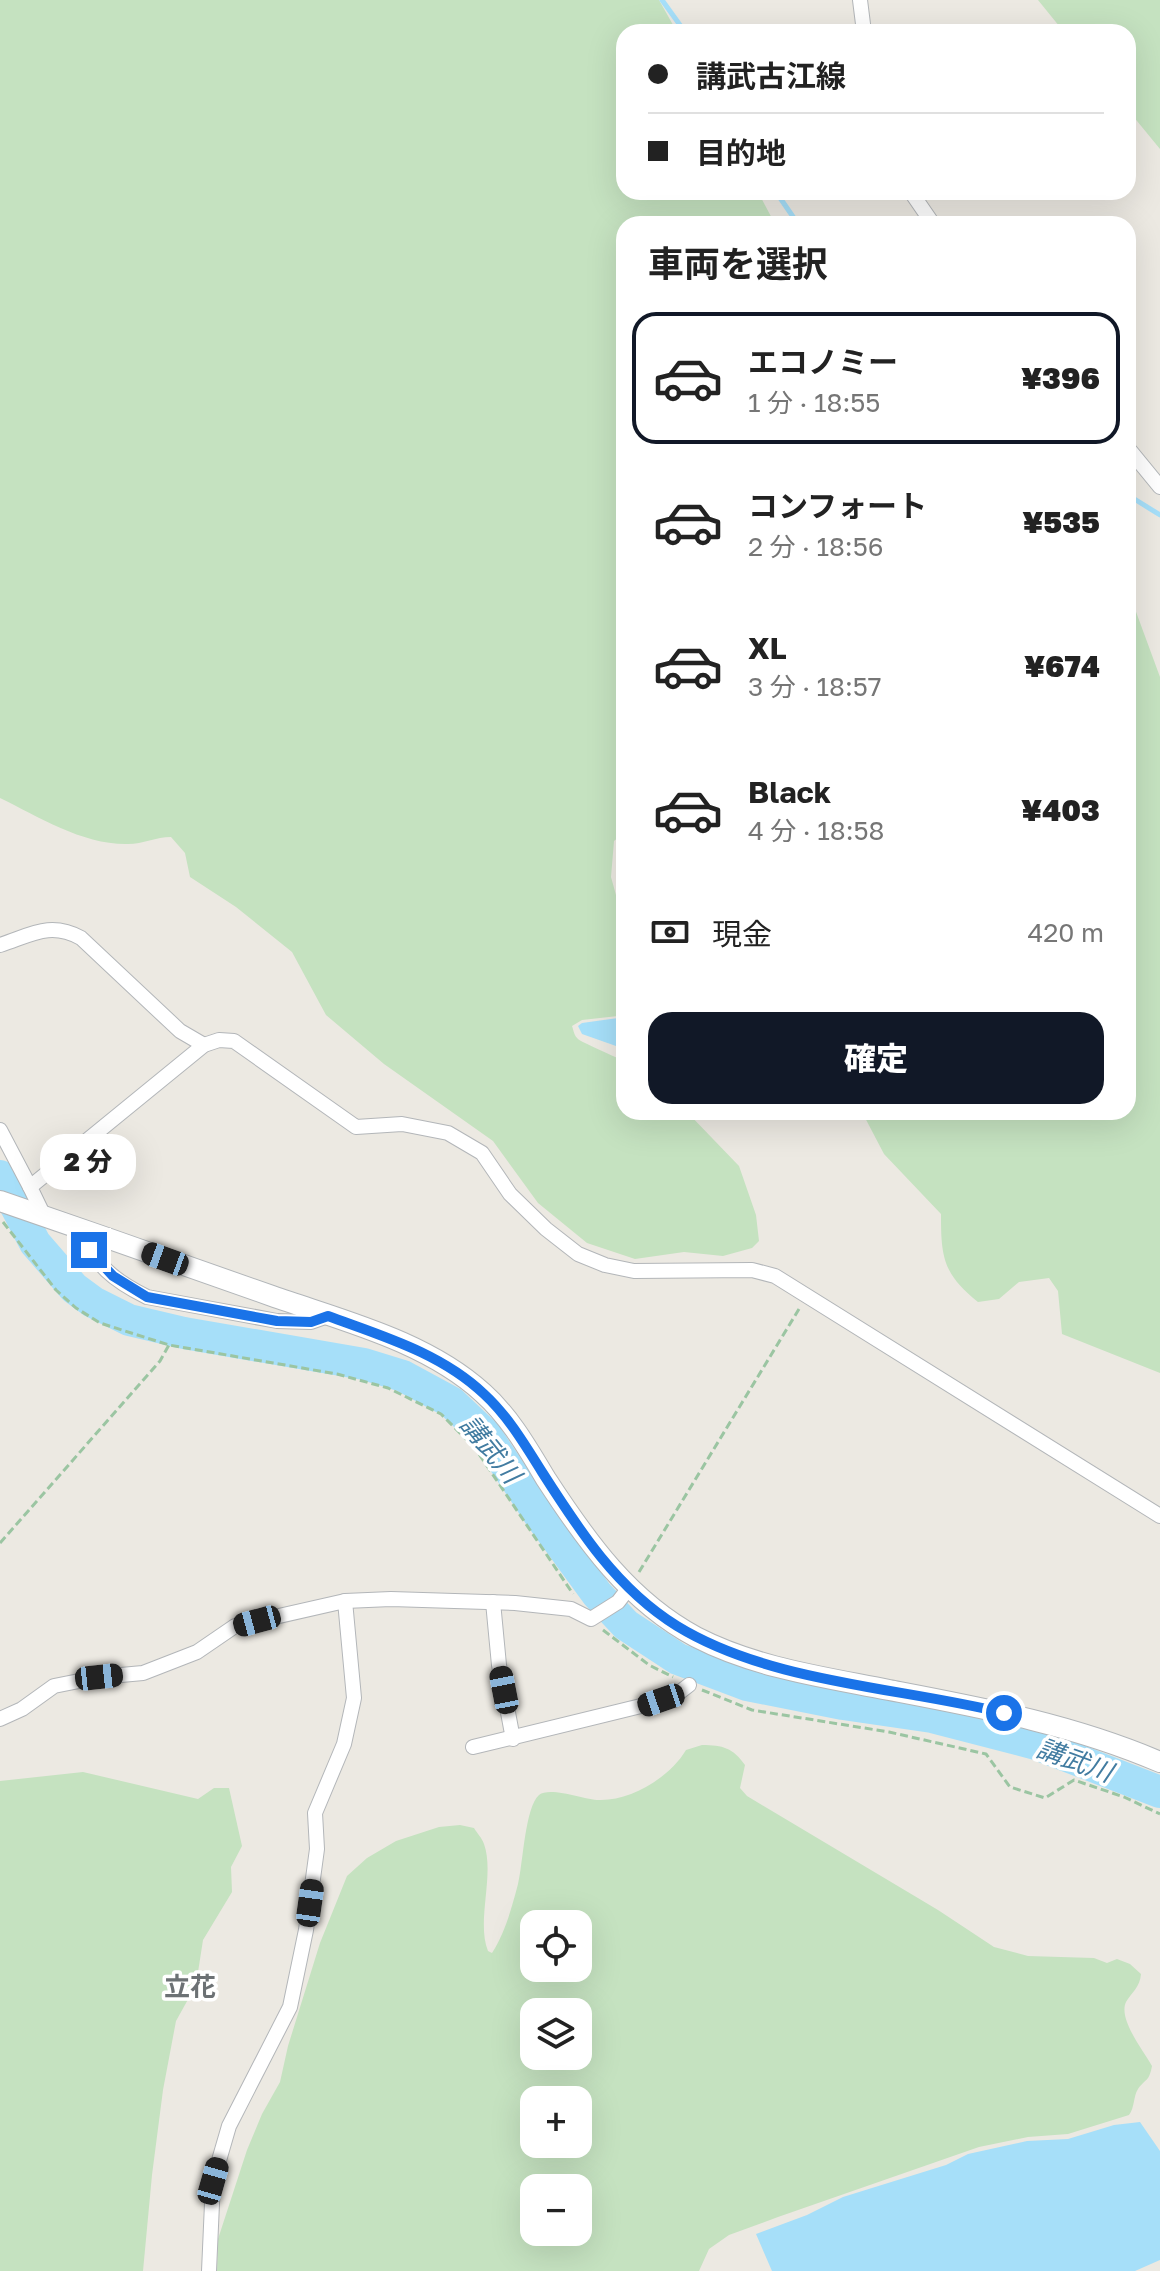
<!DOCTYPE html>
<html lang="ja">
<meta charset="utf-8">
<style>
:root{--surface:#fff;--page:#f2f2f2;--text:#222;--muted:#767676;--line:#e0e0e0;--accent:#111827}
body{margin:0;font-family:"Golos Text","Noto Sans JP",sans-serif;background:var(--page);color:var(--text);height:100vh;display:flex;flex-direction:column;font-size:30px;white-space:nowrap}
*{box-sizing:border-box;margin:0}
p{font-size:26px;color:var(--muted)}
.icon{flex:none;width:44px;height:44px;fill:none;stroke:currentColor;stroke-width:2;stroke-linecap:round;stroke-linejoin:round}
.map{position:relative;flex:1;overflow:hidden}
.drawer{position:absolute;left:616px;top:216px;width:520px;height:904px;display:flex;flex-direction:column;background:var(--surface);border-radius:24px;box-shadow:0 8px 32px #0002}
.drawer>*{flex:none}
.banner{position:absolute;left:616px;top:24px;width:520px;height:176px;border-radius:24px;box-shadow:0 8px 32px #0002;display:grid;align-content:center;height:176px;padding:0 32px;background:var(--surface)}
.buttons{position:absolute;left:520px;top:1910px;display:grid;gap:16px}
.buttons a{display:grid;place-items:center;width:72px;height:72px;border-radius:16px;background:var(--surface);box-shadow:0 8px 32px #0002;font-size:40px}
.end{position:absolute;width:36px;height:36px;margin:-18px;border:10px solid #1a73e8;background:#fff;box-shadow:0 0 0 4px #fff}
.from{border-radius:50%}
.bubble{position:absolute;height:56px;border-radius:24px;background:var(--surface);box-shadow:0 8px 32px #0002;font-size:26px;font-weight:800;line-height:56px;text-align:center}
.car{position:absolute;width:24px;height:48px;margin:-24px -12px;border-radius:10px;box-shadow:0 0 6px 2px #0007;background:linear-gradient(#222 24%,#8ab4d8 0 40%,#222 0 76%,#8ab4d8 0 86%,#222 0)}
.banner b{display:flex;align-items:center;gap:28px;height:76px;font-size:30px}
.banner b+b{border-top:2px solid var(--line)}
.banner i{width:20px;height:20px;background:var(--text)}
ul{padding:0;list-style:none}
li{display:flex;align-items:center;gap:24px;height:132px;margin:0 16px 12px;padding:0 16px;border:4px solid transparent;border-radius:24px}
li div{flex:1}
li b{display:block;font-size:30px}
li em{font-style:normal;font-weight:800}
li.on{border-color:var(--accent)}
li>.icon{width:72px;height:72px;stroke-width:1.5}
h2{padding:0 32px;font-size:36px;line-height:96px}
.pay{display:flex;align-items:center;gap:20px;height:88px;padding:0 32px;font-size:30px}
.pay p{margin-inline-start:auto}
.action{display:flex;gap:16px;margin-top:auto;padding:16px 32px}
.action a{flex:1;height:92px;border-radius:24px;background:var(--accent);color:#fff;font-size:32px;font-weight:800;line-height:92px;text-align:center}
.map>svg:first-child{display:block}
.green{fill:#c5e2c0;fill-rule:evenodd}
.water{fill:#a6dff9}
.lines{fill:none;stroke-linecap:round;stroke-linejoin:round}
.stream{stroke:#a6dff9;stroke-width:5}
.river{stroke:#a6dff9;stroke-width:32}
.minor-casing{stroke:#b3b6b9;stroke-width:16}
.secondary-casing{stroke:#b2b6b9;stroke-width:22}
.path{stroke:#9bc5a2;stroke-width:3;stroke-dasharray:8 4;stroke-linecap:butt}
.minor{stroke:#fff;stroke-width:14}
.secondary{stroke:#fff;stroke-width:20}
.route{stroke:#1a73e8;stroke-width:10}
.labels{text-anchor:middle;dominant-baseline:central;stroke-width:7;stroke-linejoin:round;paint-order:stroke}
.water-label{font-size:26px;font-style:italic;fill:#427ca1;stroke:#fff}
.neighbourhood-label{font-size:26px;font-weight:bold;fill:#6c7174;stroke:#fff}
</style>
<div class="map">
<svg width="1160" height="2271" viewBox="0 0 1160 2271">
<rect width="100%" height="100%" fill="#ece9e2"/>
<g class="green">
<path d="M0 0H659L677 32H624V192H758L775 224H624V833L614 841 611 877 624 924V1007L618 1016 582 1020 572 1026C574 1032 574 1035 578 1039 581 1042 618 1058 624 1061V1112H687L739 1166 756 1215 759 1241 752 1248 723 1256 684 1252 635 1259 587 1243 538 1203 493 1141 384 1064 326 1015 292 952 236 907 190 877 185 853 171 837C156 837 143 844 128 844 83 845 39 817 0 798Z"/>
<polygon points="1038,0 1160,0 1160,149 1128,110 1128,32 1064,32"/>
<path d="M1128 590 1160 677V1373L1062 1334 1058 1291 1049 1278 1019 1282 999 1299 978 1302C943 1274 941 1257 941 1214L884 1154 862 1112H1128Z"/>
<path d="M702 1745C723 1745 733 1748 745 1765L740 1788 747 1796 938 1910 994 1947 1028 1956 1094 1958 1107 1963 1117 1959 1130 1964 1141 1974C1140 1987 1132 1992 1126 2002 1118 2019 1143 2050 1152 2066 1149 2082 1146 2078 1138 2089 1133 2097 1135 2107 1129 2115L1068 2134 1028 2137 979 2147 778 2217 729 2235 709 2249 699 2271H217L218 2239 247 2150 262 2114 280 2082 288 2046 320 1943 347 1876 367 1858 396 1841 439 1827 460 1825 474 1828C477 1833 482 1838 484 1844 495 1875 476 1921 488 1951L492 1953C505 1933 512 1907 518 1884 523 1864 525 1807 539 1795 550 1786 585 1800 599 1800 631 1801 670 1777 686 1750ZM578 1924V1968H534V1924ZM578 2012V2056H534V2012ZM578 2100V2144H534V2100ZM578 2188V2232H534V2188Z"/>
<polygon points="83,1772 198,1799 214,1788 229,1788 242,1846 231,1867 232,1892 203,1940 196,1985 176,2021 163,2090 152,2175 143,2271 0,2271 0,1781"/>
</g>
<g class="water">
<polygon points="624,1012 624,1052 616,1046 582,1034 578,1026 582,1023 618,1018"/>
<polygon points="1140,2122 1160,2151 1160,2260 1135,2271 772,2271 756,2234 807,2215 843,2197 946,2165 968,2154 1027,2141 1068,2139 1114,2125"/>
</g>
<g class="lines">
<g class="stream">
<polyline points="662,0 685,32"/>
<polyline points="776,192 798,224"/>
<polyline points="1128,495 1160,515"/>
</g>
<polyline class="river" points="0,1176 35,1243 74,1288 93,1302 129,1320 184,1333 364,1364 403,1376 451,1402 486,1435 540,1516 597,1594 626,1625 678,1659 747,1685 843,1704 932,1717 1036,1744 1160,1792"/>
<defs>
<g id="minor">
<polyline points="860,0 864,32"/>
<polyline points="911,192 933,224"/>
<polyline points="1128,448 1160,487"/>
<path d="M0 945C31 935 50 921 81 938L180 1031 204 1045"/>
<polyline points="0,1130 30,1187"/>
<polyline points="44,1216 30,1187 204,1045 219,1040 234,1041 356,1127 402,1124 448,1133 482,1153 510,1194 546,1229 578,1254 605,1265 634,1271 752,1270 775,1276 1160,1516"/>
<path d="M83 1230C93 1265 115 1281 147 1297L277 1321 311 1322 328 1316"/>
<polyline points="493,1602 499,1665 513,1739"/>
<polyline points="0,1719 22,1709 54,1686 99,1677 143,1673 197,1652 235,1626 345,1601 391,1599 515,1603 571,1609 591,1619 618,1602 628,1589"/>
<polyline points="473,1747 645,1705 676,1695 689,1685"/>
<polyline points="209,2271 213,2181 229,2126 290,2007 306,1930 317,1849 315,1813 344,1744 354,1698 345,1601"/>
</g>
<path id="secondary" d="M0 1201C91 1232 181 1264 272 1296 343 1321 426 1341 483 1393 510 1417 528 1449 546 1479 587 1542 629 1601 696 1637 756 1668 824 1677 889 1690 983 1708 1071 1724 1160 1762"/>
</defs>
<use href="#minor" class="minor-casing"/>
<use href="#secondary" class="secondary-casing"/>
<g class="path">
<polyline points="3,1222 56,1290 76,1308 100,1323 169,1345 337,1374 388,1388 441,1414 475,1448 573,1594"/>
<polyline points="0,1543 160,1361 169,1345"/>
<polyline points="639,1572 799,1309"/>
<polyline points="603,1630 649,1665 673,1677"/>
<polyline points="702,1690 752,1710 889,1732 986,1754 1010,1787 1045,1798 1074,1780 1124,1797 1160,1814"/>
</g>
<use href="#minor" class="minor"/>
<use href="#secondary" class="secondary"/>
</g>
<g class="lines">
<path class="route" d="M89 1250 113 1276 147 1297 277 1321 311 1322 328 1316C382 1336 441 1353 484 1394 508 1416 525 1445 542 1472 579 1530 617 1589 677 1626 770 1683 899 1687 1004 1713"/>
</g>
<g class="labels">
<g class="water-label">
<text transform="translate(491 1449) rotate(51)">講武川</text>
<text transform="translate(1075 1760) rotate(20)">講武川</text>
</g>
<g class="neighbourhood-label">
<text x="190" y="1986">立花</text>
</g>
</g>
</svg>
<div class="buttons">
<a><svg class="icon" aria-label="locate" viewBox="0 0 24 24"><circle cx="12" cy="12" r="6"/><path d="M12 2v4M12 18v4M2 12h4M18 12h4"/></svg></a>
<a><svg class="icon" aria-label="layers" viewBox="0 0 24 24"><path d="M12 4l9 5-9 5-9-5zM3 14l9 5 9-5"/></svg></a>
<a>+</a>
<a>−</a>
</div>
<i class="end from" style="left:1004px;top:1713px"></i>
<i class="end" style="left:89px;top:1250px"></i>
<div class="bubble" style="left:40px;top:1134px;width:96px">2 分</div>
<i class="car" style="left:165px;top:1259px;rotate:290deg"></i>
<i class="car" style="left:257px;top:1621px;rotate:255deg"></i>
<i class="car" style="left:99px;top:1677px;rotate:84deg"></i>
<i class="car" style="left:504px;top:1690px;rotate:349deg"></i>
<i class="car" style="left:661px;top:1700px;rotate:251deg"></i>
<i class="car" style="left:310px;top:1903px;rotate:8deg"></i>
<i class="car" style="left:213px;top:2181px;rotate:16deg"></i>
<div class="banner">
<b><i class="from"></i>講武古江線</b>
<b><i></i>目的地</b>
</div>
<section class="drawer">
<h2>車両を選択</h2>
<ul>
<li class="on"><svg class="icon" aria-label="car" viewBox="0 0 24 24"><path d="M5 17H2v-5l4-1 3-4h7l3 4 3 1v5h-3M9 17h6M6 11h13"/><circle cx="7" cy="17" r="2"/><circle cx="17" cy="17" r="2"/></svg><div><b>エコノミー</b><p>1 分 · 18:55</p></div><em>¥396</em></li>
<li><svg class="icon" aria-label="car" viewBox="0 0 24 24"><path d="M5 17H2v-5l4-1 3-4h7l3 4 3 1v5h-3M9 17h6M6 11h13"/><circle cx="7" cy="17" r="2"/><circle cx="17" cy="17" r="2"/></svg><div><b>コンフォート</b><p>2 分 · 18:56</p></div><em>¥535</em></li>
<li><svg class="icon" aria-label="car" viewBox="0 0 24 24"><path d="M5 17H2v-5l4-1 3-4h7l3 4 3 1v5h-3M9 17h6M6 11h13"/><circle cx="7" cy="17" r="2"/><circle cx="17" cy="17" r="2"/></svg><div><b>XL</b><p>3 分 · 18:57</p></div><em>¥674</em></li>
<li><svg class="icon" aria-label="car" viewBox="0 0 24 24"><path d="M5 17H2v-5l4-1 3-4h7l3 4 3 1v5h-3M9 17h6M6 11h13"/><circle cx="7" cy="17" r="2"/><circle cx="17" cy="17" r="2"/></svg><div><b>Black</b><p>4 分 · 18:58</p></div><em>¥403</em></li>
</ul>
<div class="pay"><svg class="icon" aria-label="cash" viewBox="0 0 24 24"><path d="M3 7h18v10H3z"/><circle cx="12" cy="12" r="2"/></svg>現金<p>420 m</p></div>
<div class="action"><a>確定</a></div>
</section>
</div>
